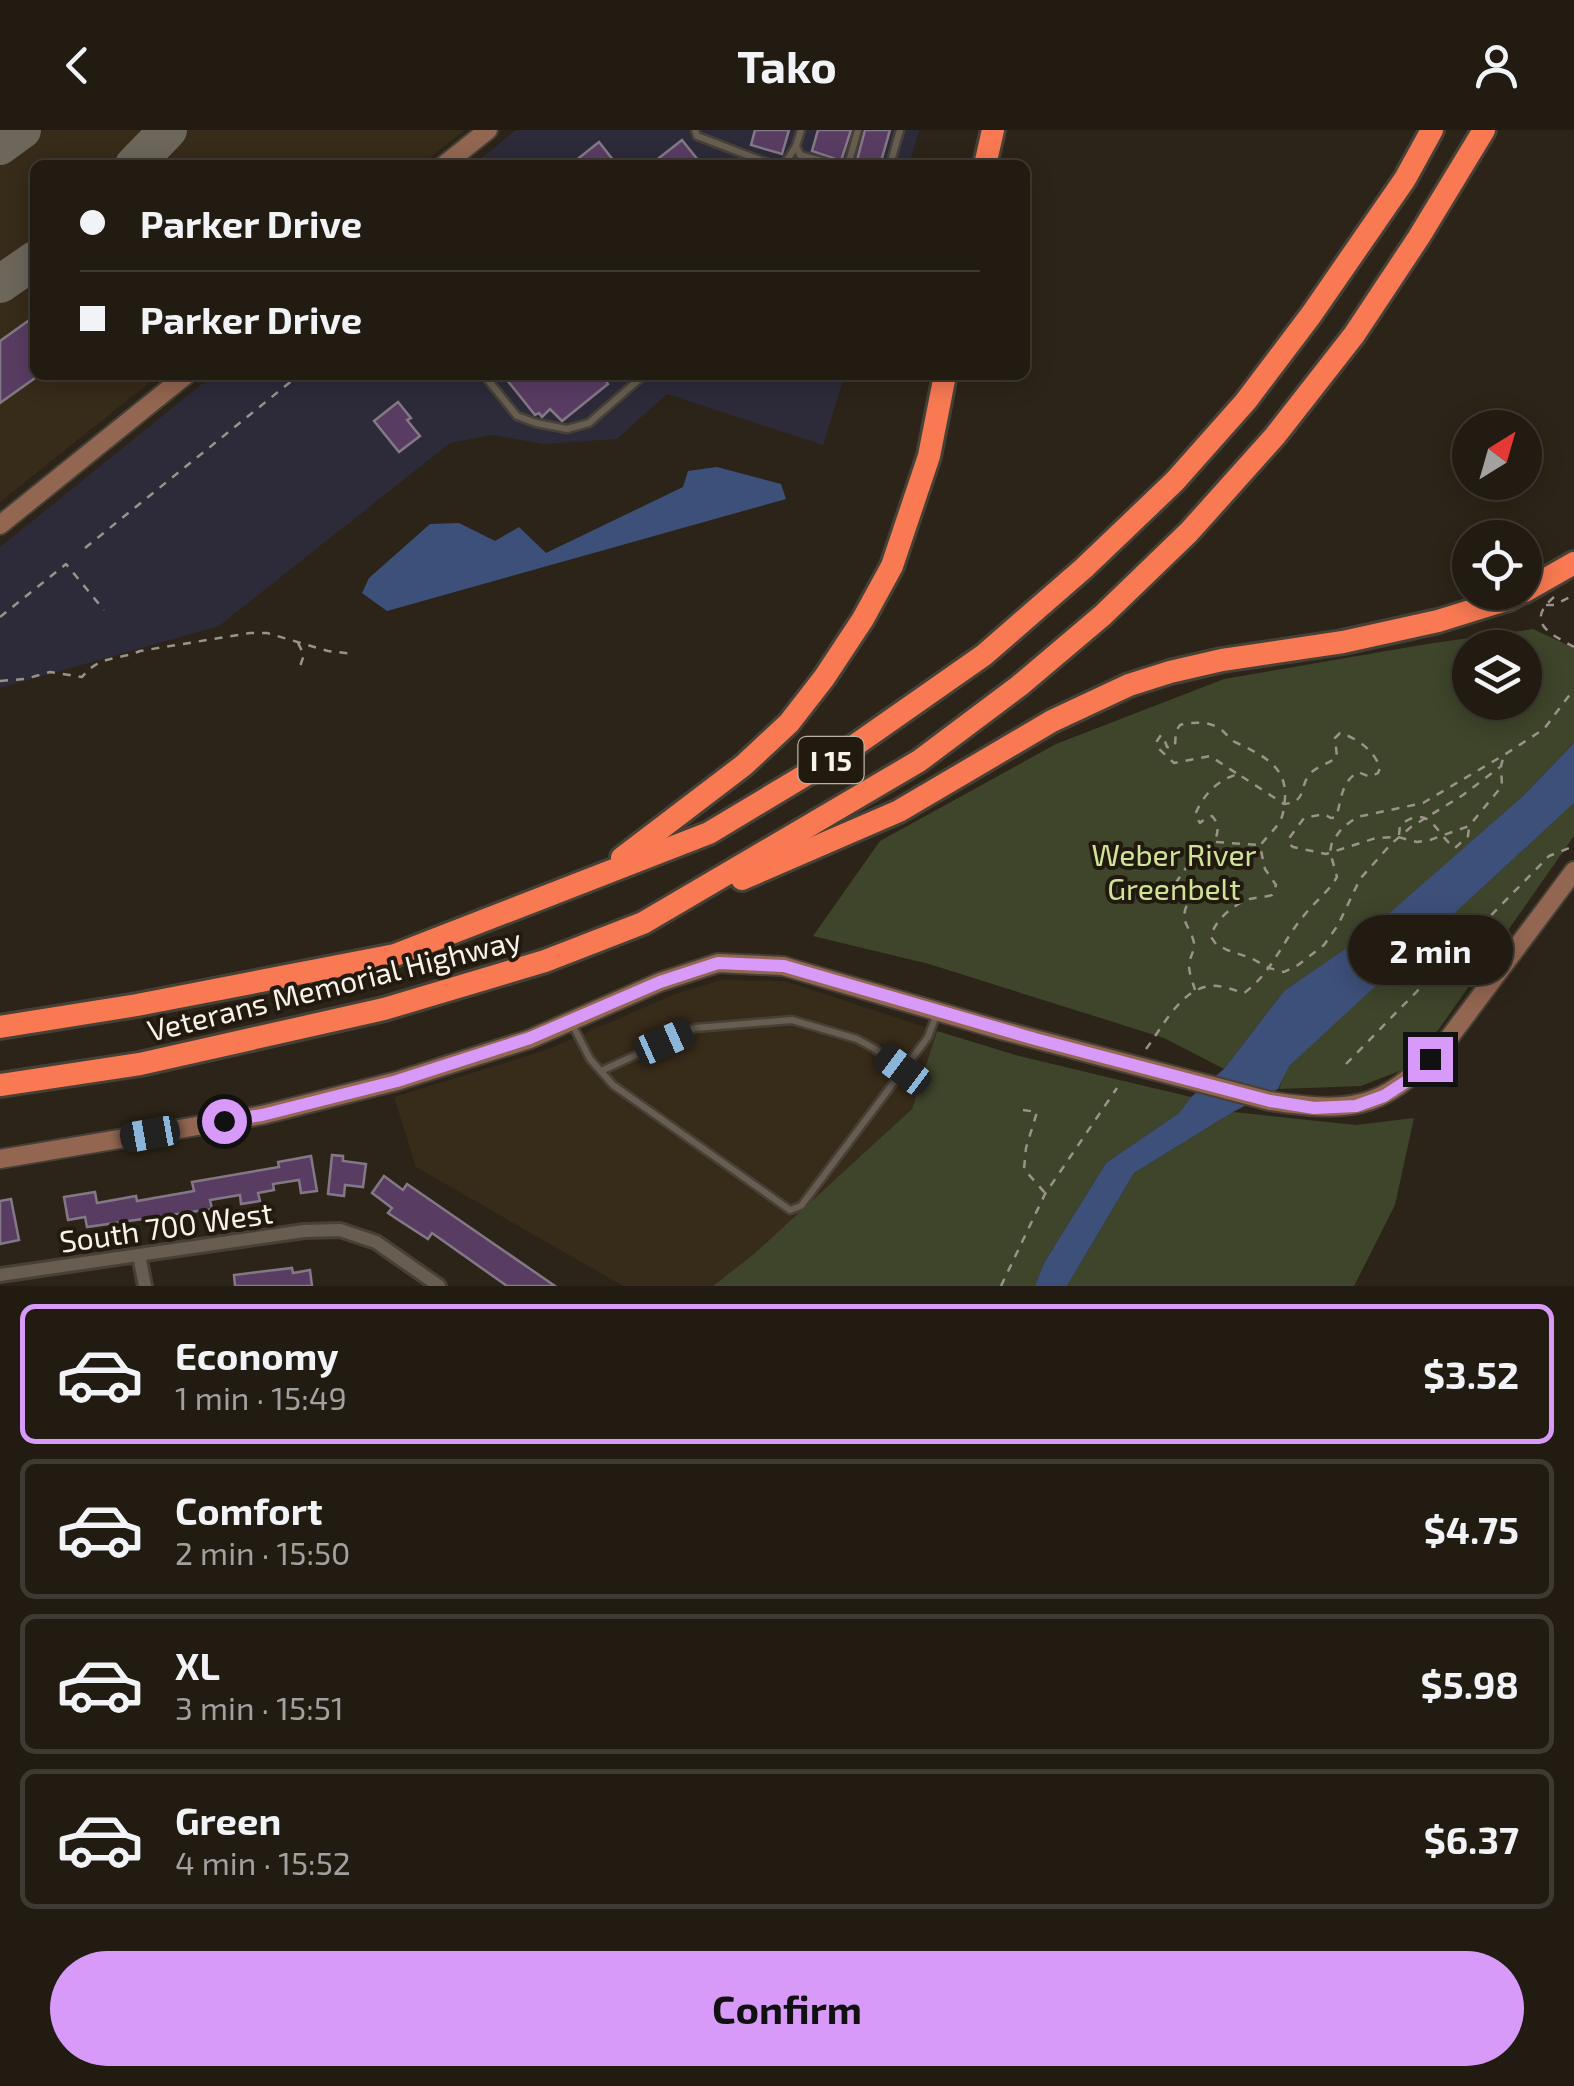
<!DOCTYPE html>
<meta charset="utf-8">
<style>
:root{--surface:#211b12;--page:#2d2820;--text:#f1f3f6;--muted:#a2a19f;--line:#3e3932;--accent:#d89af8}
body{margin:0;font-family:"Exo 2",sans-serif;background:var(--page);color:var(--text);height:100vh;display:flex;flex-direction:column;font-size:38px;white-space:nowrap}
*{box-sizing:border-box;margin:0}
p{font-size:32px;color:var(--muted)}
.icon{flex:none;width:55px;height:55px;fill:none;stroke:currentColor;stroke-width:2;stroke-linecap:round;stroke-linejoin:round}
.map{position:relative;height:1156px;overflow:hidden}
.drawer{display:flex;flex-direction:column;background:var(--surface);flex:1}
.drawer>*{flex:none}
.banner{position:absolute;left:30px;top:30px;width:1000px;height:220px;border-radius:15px;box-shadow:0 5px 25px #0003,0 0 0 2px var(--line);display:grid;align-content:center;height:220px;padding:0 50px;background:var(--surface)}
.needle{width:65px;rotate:37deg}
.tools{position:absolute;left:1452px;top:280px;display:grid;gap:20px}
.tools a{display:grid;place-items:center;width:90px;height:90px;border-radius:50%;background:var(--surface);box-shadow:0 5px 25px #0003,0 0 0 2px var(--line);font-size:50px}
.end{position:absolute;width:45px;height:45px;margin:-22px;border:12px solid #d89af8;background:#111;box-shadow:0 0 0 5px #111}
.from{border-radius:50%}
.bubble{position:absolute;height:70px;border-radius:35px;background:var(--surface);box-shadow:0 5px 25px #0003,0 0 0 2px var(--line);font-size:32px;font-weight:700;line-height:70px;text-align:center}
.car{position:absolute;width:30px;height:60px;margin:-30px -15px;border-radius:12px;box-shadow:0 0 8px 2px #0007;background:linear-gradient(#222 24%,#8ab4d8 0 40%,#222 0 76%,#8ab4d8 0 86%,#222 0)}
.banner b{display:flex;align-items:center;gap:35px;height:95px;font-size:38px}
.banner b+b{border-top:2px solid var(--line)}
.banner i{width:25px;height:25px;background:var(--text)}
ul{padding:18px 0 0;list-style:none}
li{display:flex;align-items:center;gap:30px;height:140px;margin:0 20px 15px;padding:0 30px;border:5px solid var(--line);border-radius:15px}
li div{flex:1}
li b{display:block;font-size:38px}
li em{font-style:normal;font-weight:700}
li.active{border-color:var(--accent)}
li>.icon{width:90px;height:90px;stroke-width:1.5}
.action{display:flex;gap:20px;margin-top:auto;padding:20px 50px}
.action a{flex:1;height:115px;border-radius:60px;background:var(--accent);color:#111;font-size:40px;font-weight:700;line-height:115px;text-align:center}
header{display:flex;justify-content:space-between;align-items:center;height:130px;padding:0 50px;background:var(--surface);font-size:45px;font-weight:700}
.map>svg:first-child{display:block}
.built{fill:#372b1a}
.industrial{fill:#2d2a3a}
.green{fill:#3e452a;fill-rule:evenodd}
.water{fill:#3d5079}
.lines{fill:none;stroke-linecap:round;stroke-linejoin:round}
.taxiway{stroke:#6d665b;stroke-width:38}
.building{fill:#593c62;stroke:#837986;stroke-width:2.5}
.lane-casing{stroke:#464037;stroke-width:11}
.street-casing{stroke:#464037;stroke-width:18}
.secondary-casing{stroke:#464037;stroke-width:22}
.highway-casing{stroke:#464037;stroke-width:28}
.path{stroke:#9a938a;stroke-width:2.5;stroke-dasharray:8 8;stroke-linecap:butt}
.lane{stroke:#675d51;stroke-width:6}
.street{stroke:#675d51;stroke-width:12}
.secondary{stroke:#936651;stroke-width:18}
.highway{stroke:#f97a52;stroke-width:22}
.route{stroke:#d89af8;stroke-width:12}
.labels{text-anchor:middle;dominant-baseline:central;stroke-width:8;stroke-linejoin:round;paint-order:stroke}
.shield{fill:#221a0f;stroke:#b8b2a9;stroke-width:2.5}
.shield-label{font-size:28px;font-weight:bold;fill:#f8f3eb}
.park-label{font-size:30px;fill:#cfe497;stroke:#221a0f}
.street-label{font-size:30px;fill:#f8f3eb;stroke:#221a0f}
</style>
<header><svg class="icon" aria-label="back" viewBox="0 0 24 24"><path d="M15 5l-7 7 7 7"/></svg>Tako<svg class="icon" aria-label="person" viewBox="0 0 24 24"><circle cx="12" cy="8" r="4"/><path d="M4 21q1-7 8-7t8 7"/></svg></header>
<div class="map">
<svg width="1574" height="1156" viewBox="0 0 1574 1156">
<rect width="100%" height="100%" fill="#2c2418"/>
<g class="built">
<polygon points="0,0 465,0 421,35 35,35 35,245 159,245 0,372"/>
<polygon points="721,850 785,851 937,901 912,979 754,1129 717,1156 623,1156 416,1037 394,967 546,920 675,864"/>
</g>
<g class="industrial">
<polygon points="516,0 919,0 909,35 473,35"/>
<polygon points="213,245 845,245 823,315 667,264 617,309 544,314 492,305 450,313 219,496 0,558 0,417"/>
</g>
<g class="green">
<path d="M1533 499 1574 518V613L1523 666 1360 810 1284 861 1224 939 1164 908 929 834 813 806 880 711 1056 614 1224 549 1427 514ZM1470 518H1525V572H1470Z"/>
<polygon points="1574,673 1574,706 1439,899 1402,940 1361,956 1279,959 1288,936"/>
<polygon points="937,901 1019,926 1191,967 1179,983 1106,1033 1044,1133 1035,1156 713,1156 754,1124 912,979"/>
<polygon points="1233,982 1356,995 1414,988 1395,1075 1354,1156 1067,1156 1134,1043"/>
</g>
<g class="water">
<polygon points="717,337 781,354 786,369 387,481 362,463 369,448 430,394 459,393 495,411 519,397 546,423 683,357 688,341"/>
<polygon points="1574,613 1574,673 1289,936 1278,959 1233,982 1134,1043 1067,1156 1035,1156 1044,1133 1106,1033 1179,983 1191,967 1224,939 1284,861 1360,809 1523,666"/>
</g>
<g class="lines">
<g class="taxiway">
<polyline points="0,16 22,0"/>
<polyline points="134,35 168,0"/>
<polyline points="0,154 35,130"/>
</g>
</g>
<g class="building">
<polygon points="755,0 789,0 782,24 751,15"/>
<polygon points="818,0 851,0 841,31 812,21"/>
<polygon points="865,0 890,0 880,35 856,34"/>
<polygon points="682,10 702,35 650,35"/>
<polygon points="599,12 617,35 570,35"/>
<polygon points="35,186 35,248 0,273 0,211"/>
<polygon points="503,245 601,245 608,254 562,291 550,279 542,287 539,283 535,285"/>
<polygon points="398,272 411,288 407,290 420,306 399,322 374,291"/>
<polygon points="332,1025 343,1026 343,1031 366,1034 363,1057 345,1055 344,1066 328,1064"/>
<polygon points="311,1026 317,1061 301,1063 299,1050 273,1054 274,1060 258,1063 260,1071 241,1074 240,1065 210,1070 212,1079 87,1097 85,1087 68,1090 64,1067 95,1062 97,1073 136,1066 137,1071 194,1061 192,1052 279,1037 278,1032"/>
<polygon points="384,1046 403,1060 407,1054 555,1156 507,1156 432,1103 428,1109 400,1091 388,1083 392,1078 372,1063"/>
<polygon points="11,1069 19,1110 0,1114 0,1071"/>
<polygon points="292,1138 293,1143 310,1140 312,1156 235,1156 234,1145"/>
</g>
<g class="lines">
<defs>
<g id="lane">
<polyline points="695,0 697,6 773,35"/>
<polyline points="796,16 800,25 835,35"/>
<polyline points="784,35 796,16 801,0"/>
<polyline points="848,35 858,0"/>
<polyline points="890,35 900,0"/>
<polyline points="484,245 517,286 536,293 567,299 589,293 644,245"/>
<polyline points="571,892 590,929 613,955 790,1080 801,1076 910,931 928,907 937,883"/>
<polyline points="601,941 695,898 792,890 857,909 875,919 903,940"/>
</g>
<g id="street">
<polyline points="139,1125 145,1156"/>
<polyline points="0,1145 304,1101 340,1100 376,1112 439,1156"/>
</g>
<g id="secondary">
<polyline points="444,35 488,0"/>
<polyline points="0,395 186,245"/>
<path d="M0 1029 262 985 397 951 530 909 660 852 718 833 783 836 1001 900 1270 971C1361 985 1388 976 1449 908L1574 741"/>
</g>
<g id="highway">
<polyline points="985,35 993,0"/>
<polyline points="1525,461 1574,433"/>
<polyline points="622,728 744,635 789,593 824,548 863,489 892,436 929,326 945,245"/>
<polyline points="742,749 899,681 1052,591 1129,555 1170,542 1222,530 1343,512 1438,491 1509,469 1521,462"/>
<polyline points="0,897 137,875 395,825 709,703 854,616 984,525 1084,438 1175,351 1246,271 1311,185 1405,49 1432,0"/>
<polyline points="0,955 140,934 384,879 545,831 643,793 919,631 1019,556 1103,485 1189,402 1275,306 1354,205 1419,107 1484,0"/>
</g>
</defs>
<use href="#lane" class="lane-casing"/>
<use href="#street" class="street-casing"/>
<use href="#secondary" class="secondary-casing"/>
<use href="#highway" class="highway-casing"/>
<g class="path">
<polyline points="85,418 299,245"/>
<path d="M1554 467C1524 493 1551 504 1574 517"/>
<polyline points="1546,475 1554,475 1574,465"/>
<polyline points="0,487 66,434 104,480"/>
<polyline points="298,513 304,525 299,539"/>
<path d="M0 551 25 549 50 542 82 547C101 524 117 531 140 521L250 503H267L328 521 355 524"/>
<path d="M1236 643 1210 626 1174 633 1157 617V611L1161 605 1164 608 1167 617 1172 618 1175 615 1176 601 1180 595C1193 592 1207 591 1219 598 1226 602 1229 610 1237 613 1262 625 1287 636 1285 668 1284 676 1284 684 1280 691 1275 700 1266 707 1260 716L1265 739 1276 755 1272 765C1263 768 1254 767 1246 770 1231 777 1214 791 1211 807L1216 814 1227 820 1251 828 1269 838 1284 842 1298 835 1324 815 1338 795 1360 749 1391 714 1411 697 1463 665 1500 637"/>
<path d="M1399 705 1400 695C1431 672 1435 704 1455 718L1468 706 1469 698"/>
<polyline points="1216,712 1258,715"/>
<path d="M1195 860C1193 853 1189 843 1189 836 1189 827 1195 822 1194 813 1191 797 1179 792 1187 775L1179 759 1177 751 1199 719 1215 711C1218 701 1220 695 1212 686L1206 688 1200 693 1195 685C1203 665 1217 650 1238 644L1284 674C1307 672 1299 658 1309 645 1316 636 1329 634 1337 627L1335 608 1340 603C1357 608 1374 620 1380 638L1378 643 1370 647 1358 642C1340 653 1342 670 1336 687L1331 688 1324 684 1304 688 1290 707 1289 714 1293 717 1326 724 1376 708 1398 707 1417 712 1430 710 1469 696 1502 656 1501 636 1504 625"/>
<path d="M1146 919C1162 898 1181 858 1211 856 1222 855 1233 860 1244 863 1273 842 1283 809 1306 783 1317 770 1328 762 1337 747L1330 722 1332 712 1342 698 1357 687 1423 673 1504 625 1544 599 1574 559"/>
<polyline points="1346,934 1549,726 1574,716"/>
<polyline points="1023,980 1037,982 1026,1018 1024,1039 1045,1063"/>
<polyline points="1001,1156 1045,1064 1117,958"/>
</g>
<use href="#lane" class="lane"/>
<use href="#street" class="street"/>
<use href="#secondary" class="secondary"/>
<use href="#highway" class="highway"/>
</g>
<g class="lines">
<polyline class="route" points="224,991 262,985 397,951 530,908 660,852 718,833 784,836 1035,909 1270,971 1314,978 1356,976 1384,966 1410,949 1430,929"/>
</g>
<g class="labels">
<rect class="shield" x="798.5" y="607" width="65" height="46" rx="8"/>
<g class="shield-label">
<text x="831" y="630">I 15</text>
</g>
<g class="park-label">
<text x="1174" y="724">Weber River<tspan x="1174" dy="34">Greenbelt</tspan></text>
</g>
<g class="street-label">
<text transform="translate(334 854) rotate(-14)">Veterans Memorial Highway</text>
<text transform="translate(166 1096) rotate(-8)">South 700 West</text>
</g>
</g>
</svg>
<div class="tools">
<a><svg class="needle" viewBox="-14 -14 28 28"><path d="M0-13l5 13h-10z" fill="#e53935"/><path d="M0 13l5-13h-10z" fill="#a2a19f"/></svg></a>
<a><svg class="icon" aria-label="locate" viewBox="0 0 24 24"><circle cx="12" cy="12" r="6"/><path d="M12 2v4M12 18v4M2 12h4M18 12h4"/></svg></a>
<a><svg class="icon" aria-label="layers" viewBox="0 0 24 24"><path d="M12 4l9 5-9 5-9-5zM3 14l9 5 9-5"/></svg></a>
</div>
<i class="end from" style="left:224px;top:991px"></i>
<i class="end" style="left:1430px;top:929px"></i>
<div class="bubble" style="left:1348px;top:785px;width:165px">2 min</div>
<i class="car" style="left:664px;top:912px;rotate:66deg"></i>
<i class="car" style="left:903px;top:940px;rotate:307deg"></i>
<i class="car" style="left:150px;top:1004px;rotate:260deg"></i>
<div class="banner">
<b><i class="from"></i>Parker Drive</b>
<b><i></i>Parker Drive</b>
</div>
</div>
<section class="drawer">
<ul>
<li class="active"><svg class="icon" aria-label="car" viewBox="0 0 24 24"><path d="M5 17H2v-5l4-1 3-4h7l3 4 3 1v5h-3M9 17h6M6 11h13"/><circle cx="7" cy="17" r="2"/><circle cx="17" cy="17" r="2"/></svg><div><b>Economy</b><p>1 min · 15:49</p></div><em>$3.52</em></li>
<li><svg class="icon" aria-label="car" viewBox="0 0 24 24"><path d="M5 17H2v-5l4-1 3-4h7l3 4 3 1v5h-3M9 17h6M6 11h13"/><circle cx="7" cy="17" r="2"/><circle cx="17" cy="17" r="2"/></svg><div><b>Comfort</b><p>2 min · 15:50</p></div><em>$4.75</em></li>
<li><svg class="icon" aria-label="car" viewBox="0 0 24 24"><path d="M5 17H2v-5l4-1 3-4h7l3 4 3 1v5h-3M9 17h6M6 11h13"/><circle cx="7" cy="17" r="2"/><circle cx="17" cy="17" r="2"/></svg><div><b>XL</b><p>3 min · 15:51</p></div><em>$5.98</em></li>
<li><svg class="icon" aria-label="car" viewBox="0 0 24 24"><path d="M5 17H2v-5l4-1 3-4h7l3 4 3 1v5h-3M9 17h6M6 11h13"/><circle cx="7" cy="17" r="2"/><circle cx="17" cy="17" r="2"/></svg><div><b>Green</b><p>4 min · 15:52</p></div><em>$6.37</em></li>
</ul>
<div class="action"><a>Confirm</a></div>
</section>
